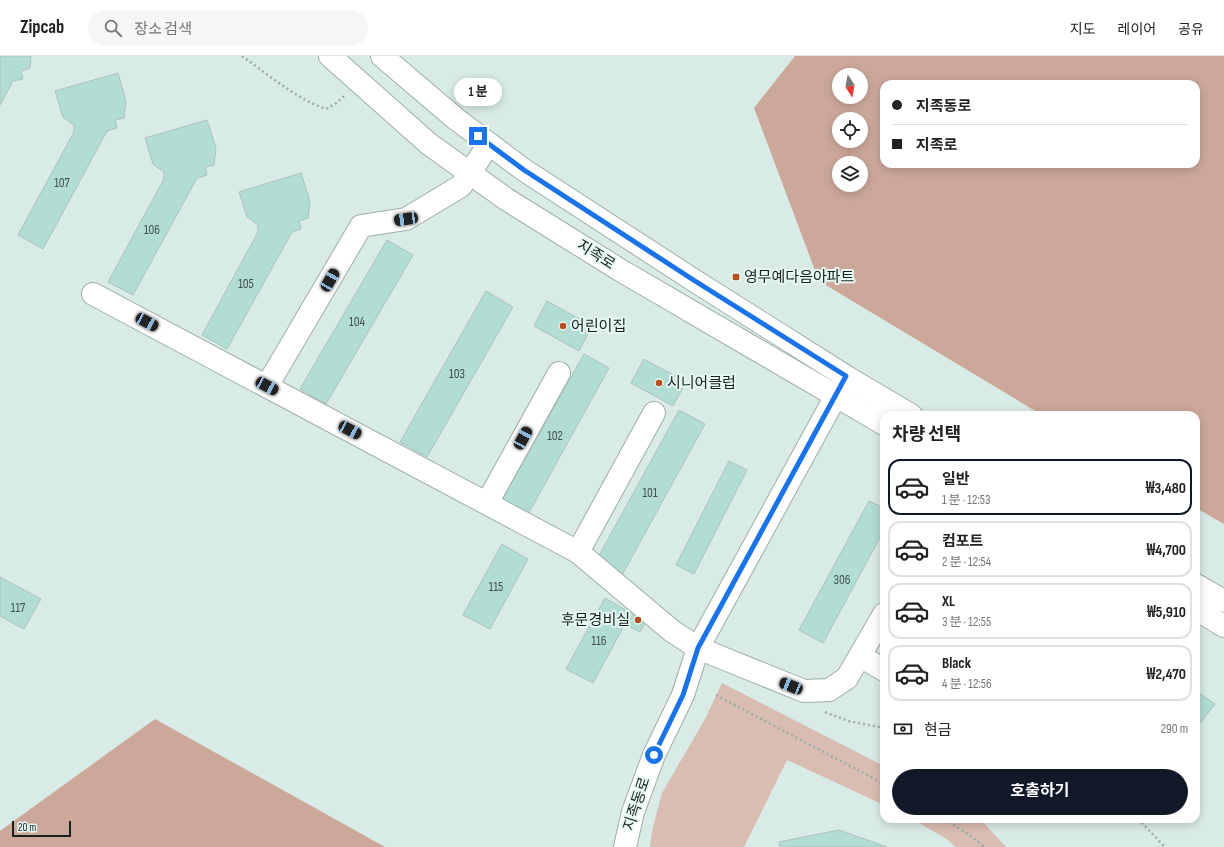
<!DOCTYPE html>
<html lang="ko">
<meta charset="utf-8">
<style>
:root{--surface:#fff;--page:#f6f6f6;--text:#222;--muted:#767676;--line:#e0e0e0;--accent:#111827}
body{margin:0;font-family:"Sofia Sans Condensed","Noto Sans KR",sans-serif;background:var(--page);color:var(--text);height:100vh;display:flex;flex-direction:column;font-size:15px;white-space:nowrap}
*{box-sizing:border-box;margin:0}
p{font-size:13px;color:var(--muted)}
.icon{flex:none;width:22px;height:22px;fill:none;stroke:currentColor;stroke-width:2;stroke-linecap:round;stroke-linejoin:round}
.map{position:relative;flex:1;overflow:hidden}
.details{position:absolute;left:880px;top:355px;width:320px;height:412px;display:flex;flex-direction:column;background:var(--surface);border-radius:12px;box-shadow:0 2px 10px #0003}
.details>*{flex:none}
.guide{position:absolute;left:880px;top:24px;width:320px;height:88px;border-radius:12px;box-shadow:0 2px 10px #0003;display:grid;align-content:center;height:88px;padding:0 12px;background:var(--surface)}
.needle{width:26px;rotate:169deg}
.controls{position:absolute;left:832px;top:12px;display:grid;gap:8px}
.controls a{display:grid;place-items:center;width:36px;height:36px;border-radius:50%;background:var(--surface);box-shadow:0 2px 10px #0003;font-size:20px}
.scale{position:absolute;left:12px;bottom:10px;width:59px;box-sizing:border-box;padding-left:4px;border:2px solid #1a201f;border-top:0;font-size:11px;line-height:14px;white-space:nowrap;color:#1a201f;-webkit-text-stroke:3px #e6f8f4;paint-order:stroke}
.end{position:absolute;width:18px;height:18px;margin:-9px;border:5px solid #1a73e8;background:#fff;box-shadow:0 0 0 2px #fff}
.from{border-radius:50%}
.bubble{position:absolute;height:28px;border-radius:14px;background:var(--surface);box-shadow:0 2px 10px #0003;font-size:13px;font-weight:700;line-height:28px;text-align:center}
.car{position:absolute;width:12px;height:24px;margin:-12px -6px;border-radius:5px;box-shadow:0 0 3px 1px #0007;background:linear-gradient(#222 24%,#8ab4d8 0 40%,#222 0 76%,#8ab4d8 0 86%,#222 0)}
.guide b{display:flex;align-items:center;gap:14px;height:38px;font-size:15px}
.guide b+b{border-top:1px solid var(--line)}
.guide i{width:10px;height:10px;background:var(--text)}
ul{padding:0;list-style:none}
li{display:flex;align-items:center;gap:12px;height:56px;margin:0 8px 6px;padding:0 4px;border:2px solid var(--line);border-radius:12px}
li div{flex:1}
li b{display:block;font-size:15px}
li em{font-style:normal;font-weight:700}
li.active{border-color:var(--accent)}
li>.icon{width:36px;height:36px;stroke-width:1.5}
h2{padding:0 12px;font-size:18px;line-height:48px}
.pay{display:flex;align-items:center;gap:10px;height:44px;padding:0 12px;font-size:15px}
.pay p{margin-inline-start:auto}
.button{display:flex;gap:8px;margin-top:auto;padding:8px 12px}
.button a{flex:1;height:46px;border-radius:24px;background:var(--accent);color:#fff;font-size:16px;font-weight:700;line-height:46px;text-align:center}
header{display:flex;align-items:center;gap:24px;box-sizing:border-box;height:56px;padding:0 20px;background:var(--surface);border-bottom:1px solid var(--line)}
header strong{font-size:19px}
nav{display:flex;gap:22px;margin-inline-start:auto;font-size:14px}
.search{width:280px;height:36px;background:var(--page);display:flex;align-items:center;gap:10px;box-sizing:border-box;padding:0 14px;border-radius:22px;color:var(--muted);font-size:15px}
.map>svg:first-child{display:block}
.green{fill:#dabdb2}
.forest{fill:#cca89a;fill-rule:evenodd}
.building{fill:#b2ddd3;stroke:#afc0bc}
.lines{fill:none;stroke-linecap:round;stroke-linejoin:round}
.minor-casing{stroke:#9daeaa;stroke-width:24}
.path{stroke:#9daba8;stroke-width:2.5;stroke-dasharray:2 3;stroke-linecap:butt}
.minor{stroke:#fff;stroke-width:22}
.route{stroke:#1a73e8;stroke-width:5}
.poi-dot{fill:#b44f20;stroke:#e6f8f4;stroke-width:1.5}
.labels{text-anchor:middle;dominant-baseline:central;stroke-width:4;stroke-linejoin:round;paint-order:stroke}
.number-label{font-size:13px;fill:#404f4c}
.street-label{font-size:15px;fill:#1a201f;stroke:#e6f8f4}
.poi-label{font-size:15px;fill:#1a201f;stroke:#e6f8f4;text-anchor:start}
</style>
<header>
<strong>Zipcab</strong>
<div class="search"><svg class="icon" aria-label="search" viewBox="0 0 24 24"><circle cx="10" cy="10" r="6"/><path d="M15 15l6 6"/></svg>장소 검색</div>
<nav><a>지도</a><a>레이어</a><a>공유</a></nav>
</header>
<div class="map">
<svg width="1224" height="791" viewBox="0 0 1224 791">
<rect width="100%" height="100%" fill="#d9ebe7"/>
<g class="green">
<polygon points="722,627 884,710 884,749 787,704 744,791 650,791 652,775 662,737 705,663"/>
<polygon points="912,763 978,763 982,765 1006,791 956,791 945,782"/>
</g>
<g class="forest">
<path d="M795 0H1224V468L1196 452V359H1042L819 225 754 52ZM839 19H861V41H839ZM884 28H1196V108H884ZM839 63H861V85H839ZM839 107H861V129H839Z"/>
<polygon points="155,663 385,791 0,791 0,775"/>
</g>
<g class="building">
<polygon points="0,0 31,0 30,12 21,15 23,23 13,25 0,49"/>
<polygon points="118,17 126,45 124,62 115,64 117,72 107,75 43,193 18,179 74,76 74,69 63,61 55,35"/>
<polygon points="207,64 216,92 214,109 205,111 207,119 197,122 133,239 108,226 164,123 164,116 153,108 145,82"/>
<polygon points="301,117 310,145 308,162 299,165 301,173 292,176 227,293 202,279 258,176 258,169 247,161 239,136"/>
<polygon points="387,184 413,199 326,348 300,333"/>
<polygon points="486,235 513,251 427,401 400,386"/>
<polygon points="547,245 592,270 579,295 534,270"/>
<polygon points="584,298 609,312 526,462 500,448"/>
<polygon points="644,303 686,326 673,350 631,327"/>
<polygon points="679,354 705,368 622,519 596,505"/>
<polygon points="729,405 747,414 694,518 676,509"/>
<polygon points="869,445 884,452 884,474 823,587 799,574"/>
<polygon points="502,488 528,503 490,573 463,559"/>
<polygon points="0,521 41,543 24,573 0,560"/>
<polygon points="605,542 631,557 593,627 566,613"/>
<polygon points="636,553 649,559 640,576 627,569"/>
<polygon points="1196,635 1215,648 1196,673"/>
<polygon points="839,774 887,791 780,791 779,786"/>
</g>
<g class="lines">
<defs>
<g id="minor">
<polyline points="330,0 429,88 506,143 620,214 884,368"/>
<polyline points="382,0 456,63 524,114 695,225 850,323 911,359"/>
<polyline points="93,238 578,496 672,575 698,592 804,635 829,634 847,622 884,558"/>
<polyline points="267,330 361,170 406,163 461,130 489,88"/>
<polyline points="487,447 559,317"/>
<polyline points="578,496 654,357"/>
<polyline points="1196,529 1224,545"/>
<polyline points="1196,553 1224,570"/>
<polyline points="860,600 884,614"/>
<polyline points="625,791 633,756 654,699 683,639 698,592 843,327"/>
</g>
</defs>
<use href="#minor" class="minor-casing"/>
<g class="path">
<path d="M242 0C269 19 295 42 326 53L338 46 345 39"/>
<polyline points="716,639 884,728"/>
<polyline points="825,656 848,665 884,672"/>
<polyline points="945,763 972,781 984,791"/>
<polyline points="1138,763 1165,791"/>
</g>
<use href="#minor" class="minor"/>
</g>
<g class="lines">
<polyline class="route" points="478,80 524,114 695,225 846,320 698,592 683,639 654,699"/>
</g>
<g class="poi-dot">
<rect x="732" y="217" width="8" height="8" rx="2"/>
<circle cx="563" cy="270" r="4"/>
<circle cx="659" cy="327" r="4"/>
<circle cx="638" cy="564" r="4"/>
</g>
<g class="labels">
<g class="number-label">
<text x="62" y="127">107</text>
<text x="152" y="174">106</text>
<text x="246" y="228">105</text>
<text x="357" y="266">104</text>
<text x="457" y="318">103</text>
<text x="555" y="380">102</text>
<text x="650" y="437">101</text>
<text x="842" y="524">306</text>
<text x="496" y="531">115</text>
<text x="18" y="552">117</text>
<text x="599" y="585">116</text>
</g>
<g class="street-label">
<text transform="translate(596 199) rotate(32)">지족로</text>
<text transform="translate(637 748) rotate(-72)">지족동로</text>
</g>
<g class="poi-label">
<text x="744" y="221">영무예다음아파트</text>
<text x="571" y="270">어린이집</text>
<text x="667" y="327">시니어클럽</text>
<text x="630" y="564" text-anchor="end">후문경비실</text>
</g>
</g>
</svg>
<div class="controls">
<a><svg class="needle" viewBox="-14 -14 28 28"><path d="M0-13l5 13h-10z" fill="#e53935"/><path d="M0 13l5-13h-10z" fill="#767676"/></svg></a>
<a><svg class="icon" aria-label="locate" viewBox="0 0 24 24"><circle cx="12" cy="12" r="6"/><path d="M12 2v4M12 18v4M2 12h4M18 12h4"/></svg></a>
<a><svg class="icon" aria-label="layers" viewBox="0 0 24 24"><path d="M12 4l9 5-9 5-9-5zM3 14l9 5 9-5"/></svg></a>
</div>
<div class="scale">20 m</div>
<i class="end from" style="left:654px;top:699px"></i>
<i class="end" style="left:478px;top:80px"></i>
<div class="bubble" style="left:454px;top:22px;width:48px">1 분</div>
<i class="car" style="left:406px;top:163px;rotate:262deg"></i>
<i class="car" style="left:330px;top:224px;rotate:30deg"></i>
<i class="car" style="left:147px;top:266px;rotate:118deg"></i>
<i class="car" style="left:267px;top:330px;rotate:118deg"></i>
<i class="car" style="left:350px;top:374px;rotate:118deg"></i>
<i class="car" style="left:523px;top:382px;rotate:29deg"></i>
<i class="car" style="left:791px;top:630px;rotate:292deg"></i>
<div class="guide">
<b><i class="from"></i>지족동로</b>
<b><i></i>지족로</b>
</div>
<section class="details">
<h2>차량 선택</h2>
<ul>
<li class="active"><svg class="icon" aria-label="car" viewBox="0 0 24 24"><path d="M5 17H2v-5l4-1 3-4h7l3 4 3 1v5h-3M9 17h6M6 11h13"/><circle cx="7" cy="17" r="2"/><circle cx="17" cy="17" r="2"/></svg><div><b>일반</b><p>1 분 · 12:53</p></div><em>₩3,480</em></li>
<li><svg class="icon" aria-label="car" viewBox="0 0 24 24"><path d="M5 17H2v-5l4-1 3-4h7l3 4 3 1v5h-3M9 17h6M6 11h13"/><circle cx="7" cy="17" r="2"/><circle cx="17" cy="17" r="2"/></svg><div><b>컴포트</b><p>2 분 · 12:54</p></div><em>₩4,700</em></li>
<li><svg class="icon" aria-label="car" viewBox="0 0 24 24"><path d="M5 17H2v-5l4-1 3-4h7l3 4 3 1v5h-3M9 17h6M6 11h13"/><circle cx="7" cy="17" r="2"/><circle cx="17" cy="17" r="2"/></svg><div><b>XL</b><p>3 분 · 12:55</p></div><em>₩5,910</em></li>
<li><svg class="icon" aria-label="car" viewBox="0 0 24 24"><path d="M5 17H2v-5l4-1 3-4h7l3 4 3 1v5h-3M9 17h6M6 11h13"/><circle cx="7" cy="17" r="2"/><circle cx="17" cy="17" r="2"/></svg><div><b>Black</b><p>4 분 · 12:56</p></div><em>₩2,470</em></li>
</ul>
<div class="pay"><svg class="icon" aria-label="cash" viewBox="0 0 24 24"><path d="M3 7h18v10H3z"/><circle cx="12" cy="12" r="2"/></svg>현금<p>290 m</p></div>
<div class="button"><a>호출하기</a></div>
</section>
</div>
